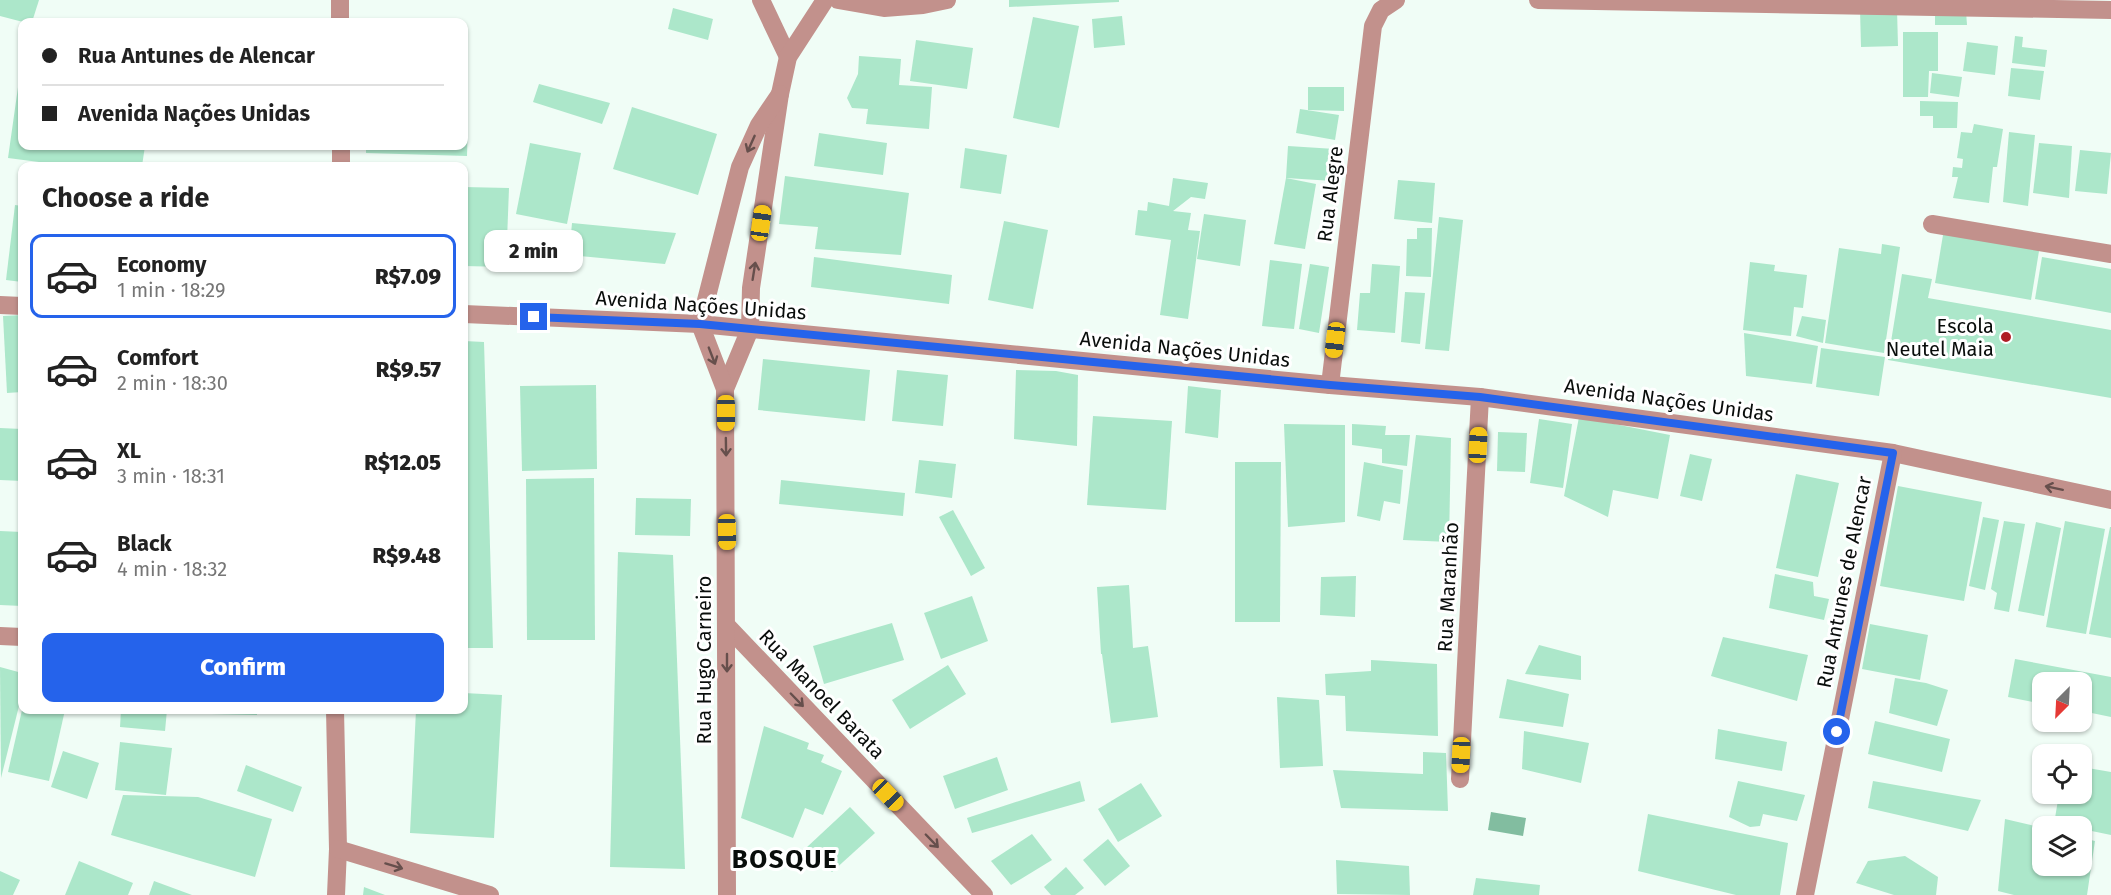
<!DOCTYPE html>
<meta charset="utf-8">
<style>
:root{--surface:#fff;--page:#f6f6f6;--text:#222;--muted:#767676;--line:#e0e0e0;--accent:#2563eb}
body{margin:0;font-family:"Fira Sans",sans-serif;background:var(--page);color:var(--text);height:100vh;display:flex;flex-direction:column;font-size:22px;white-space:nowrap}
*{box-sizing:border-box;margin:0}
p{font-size:20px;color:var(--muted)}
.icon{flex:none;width:33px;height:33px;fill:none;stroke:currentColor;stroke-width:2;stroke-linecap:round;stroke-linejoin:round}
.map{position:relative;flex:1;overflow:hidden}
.drawer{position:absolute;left:18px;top:162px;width:450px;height:552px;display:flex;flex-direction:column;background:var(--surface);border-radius:12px;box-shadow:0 2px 4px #0004}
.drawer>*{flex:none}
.top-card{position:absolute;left:18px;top:18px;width:450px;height:132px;border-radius:12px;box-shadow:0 2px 4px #0004;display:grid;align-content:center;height:132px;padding:0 24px;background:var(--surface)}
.needle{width:39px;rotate:204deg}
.fabs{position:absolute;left:2032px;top:672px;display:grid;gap:12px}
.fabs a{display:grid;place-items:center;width:60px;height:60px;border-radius:12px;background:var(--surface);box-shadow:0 2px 4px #0004;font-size:30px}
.end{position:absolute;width:27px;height:27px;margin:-14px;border:8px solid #2563eb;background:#fff;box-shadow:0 0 0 3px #fff}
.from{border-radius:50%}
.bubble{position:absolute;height:42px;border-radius:12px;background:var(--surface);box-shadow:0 2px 4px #0004;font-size:20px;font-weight:800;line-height:42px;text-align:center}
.car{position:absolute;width:18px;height:36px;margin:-18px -9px;border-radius:8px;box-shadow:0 0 4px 2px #0007;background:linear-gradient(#f5c518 24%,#345 0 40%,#f5c518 0 76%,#345 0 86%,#f5c518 0)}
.top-card b{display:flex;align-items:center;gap:21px;height:57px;font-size:22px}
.top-card b+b{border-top:2px solid var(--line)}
.top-card i{width:15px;height:15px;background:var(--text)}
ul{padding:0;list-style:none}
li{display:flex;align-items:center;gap:18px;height:84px;margin:0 12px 9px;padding:0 12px;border:3px solid transparent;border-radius:12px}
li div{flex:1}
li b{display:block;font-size:22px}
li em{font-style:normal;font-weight:800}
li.on{border-color:var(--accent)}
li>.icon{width:54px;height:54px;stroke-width:1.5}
h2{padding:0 24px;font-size:27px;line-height:72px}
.cta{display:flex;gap:12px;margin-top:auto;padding:12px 24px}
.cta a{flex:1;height:69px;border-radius:12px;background:var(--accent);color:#fff;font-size:24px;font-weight:800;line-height:69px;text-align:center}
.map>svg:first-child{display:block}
.water{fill:#82bda0}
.building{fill:#ace7ca}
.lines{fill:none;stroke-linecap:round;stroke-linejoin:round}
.minor{stroke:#c2918c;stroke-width:18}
.oneway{stroke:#664f4c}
.route{stroke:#2563eb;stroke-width:8}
.poi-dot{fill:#af1d24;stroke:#fff;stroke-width:2}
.labels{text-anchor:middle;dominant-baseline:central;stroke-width:6;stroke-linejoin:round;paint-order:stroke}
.street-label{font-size:20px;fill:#090d0b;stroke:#fff}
.poi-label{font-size:20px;fill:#090d0b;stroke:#fff;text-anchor:end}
.district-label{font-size:26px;font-weight:bold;letter-spacing:1.5px;fill:#090d0b;stroke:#fff}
</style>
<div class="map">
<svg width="2111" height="895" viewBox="0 0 2111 895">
<rect width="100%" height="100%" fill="#f0fdf6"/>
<polygon class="water" points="1491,812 1526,818 1523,836 1488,830"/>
<g class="building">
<polygon points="0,0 39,0 32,22 23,22 0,16"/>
<polygon points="1009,0 1119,0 1119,2 1009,7"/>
<polygon points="673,8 713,19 708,40 668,29"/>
<polygon points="1860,9 1897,9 1898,46 1861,47"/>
<polygon points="1935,11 1966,11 1967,25 1935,25"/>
<polygon points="1122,16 1125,45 1094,48 1092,19"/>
<polygon points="1033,17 1079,26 1059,128 1013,118"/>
<polygon points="1903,32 1938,32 1938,71 1929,71 1928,97 1903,97"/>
<polygon points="2015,36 2023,37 2022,47 2047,50 2045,67 2012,63"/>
<polygon points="916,40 973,48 967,89 910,81"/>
<polygon points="1967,42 1998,46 1995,75 1963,71"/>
<polygon points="859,56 901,59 899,85 932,87 929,129 866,124 868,109 852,108 847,98 858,74"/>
<polygon points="21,66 22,146 145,146 142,166 70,166 8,158"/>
<polygon points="2011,68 2044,71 2040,100 2008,96"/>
<polygon points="1932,73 1962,77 1959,97 1930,93"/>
<polygon points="539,84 610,103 602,124 533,102"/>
<polygon points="1308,87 1344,87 1344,111 1308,110"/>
<polygon points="1920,101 1958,102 1957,128 1933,128 1933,116 1920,116"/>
<polygon points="632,107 717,134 698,195 613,169"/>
<polygon points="1300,109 1339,115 1335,140 1296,133"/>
<polygon points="464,117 468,118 467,156 366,153 366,146 464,146"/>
<polygon points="1974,124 2003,129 1997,167 1993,167 1989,203 1953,198 1958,177 1952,177 1953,167 1962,168 1963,159 1957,158 1961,132 1972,133"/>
<polygon points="2009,132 2035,135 2028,206 2003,202"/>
<polygon points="819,133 887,143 883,175 814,166"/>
<polygon points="530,143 581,153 567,224 516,214"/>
<polygon points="2039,143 2072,146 2069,198 2033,193"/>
<polygon points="1288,146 1335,149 1333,181 1286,178"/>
<polygon points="965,148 1007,155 1001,194 960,188"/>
<polygon points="2080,150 2111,153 2107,194 2075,191"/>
<polygon points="170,163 308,164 308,166 170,166"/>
<polygon points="785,176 909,193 901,255 815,249 818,227 779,224"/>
<polygon points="1173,178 1208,183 1205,199 1191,197 1173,211 1191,213 1188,230 1200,231 1188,319 1160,315 1171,240 1135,235 1138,210 1147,211 1148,202 1169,206"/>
<polygon points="1286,178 1316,184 1305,249 1274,244"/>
<polygon points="1398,180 1435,183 1432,223 1394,219"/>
<polygon points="464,187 509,188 506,267 464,266"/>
<polygon points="15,205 22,206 22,282 6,280"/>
<polygon points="1204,214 1246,220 1240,266 1197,259"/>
<polygon points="1439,217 1463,220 1449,351 1425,349"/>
<polygon points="1004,221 1048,230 1033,309 988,300"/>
<polygon points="572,223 676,233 665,264 569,255"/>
<polygon points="1417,228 1432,228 1431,277 1406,276 1407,239 1417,239"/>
<polygon points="1944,229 2040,245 2031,300 1935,283"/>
<polygon points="1882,244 1900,247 1884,353 1825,343 1839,248 1881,254"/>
<polygon points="814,257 952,275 949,304 811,287"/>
<polygon points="2042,257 2111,269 2111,313 2035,299"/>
<polygon points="1270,260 1302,264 1294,329 1262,326"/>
<polygon points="1750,262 1775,265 1774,271 1807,275 1803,308 1794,307 1791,336 1743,330"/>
<polygon points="1310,264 1329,267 1319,333 1299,329"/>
<polygon points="1372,264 1400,266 1395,333 1357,330 1360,293 1370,293"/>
<polygon points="1902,274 1932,279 1928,298 2111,330 2111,398 1888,360"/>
<polygon points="1405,292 1425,293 1420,344 1401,342"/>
<polygon points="22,315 22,392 7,393 3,316"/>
<polygon points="1802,316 1826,320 1823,343 1796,336"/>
<polygon points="1744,333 1818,346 1812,384 1746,376"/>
<polygon points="464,341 484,342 493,648 464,648"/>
<polygon points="1821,348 1885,357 1879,396 1816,387"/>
<polygon points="763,359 870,370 865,421 758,410"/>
<polygon points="897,370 948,375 943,426 892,421"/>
<polygon points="1016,370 1056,371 1078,375 1077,446 1014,439"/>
<polygon points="596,385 597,469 522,471 520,386"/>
<polygon points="1188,386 1221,390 1218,438 1185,433"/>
<polygon points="1093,416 1172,421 1166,510 1087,505"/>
<polygon points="1579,417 1670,435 1658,499 1613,490 1608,517 1564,496"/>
<polygon points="1539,419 1572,424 1563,488 1530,483"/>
<polygon points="1284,424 1345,425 1345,522 1288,527"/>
<polygon points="1352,424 1386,426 1385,435 1410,435 1407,466 1382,463 1382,449 1352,445"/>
<polygon points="0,428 22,429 22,481 0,480"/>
<polygon points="1498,432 1527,433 1525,472 1497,471"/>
<polygon points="1416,435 1451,438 1449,542 1403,540"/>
<polygon points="1690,454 1712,459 1702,501 1680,496"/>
<polygon points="919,460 956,464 952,498 915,493"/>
<polygon points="1235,462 1281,462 1280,622 1235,622"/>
<polygon points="1364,462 1403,470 1400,504 1384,501 1380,521 1357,516"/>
<polygon points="1796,474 1839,483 1818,577 1776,568"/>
<polygon points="594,478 595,640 527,640 526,479"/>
<polygon points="781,480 905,493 903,516 779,504"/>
<polygon points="1898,486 1982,502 1964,601 1880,586"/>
<polygon points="636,498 691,499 690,536 635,535"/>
<polygon points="953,510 985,568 971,576 939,517"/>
<polygon points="1983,517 1999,520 1985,590 1969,586"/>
<polygon points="2004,521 2025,524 2009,612 1994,609 1997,593 1991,589"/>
<polygon points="2065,521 2105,529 2086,634 2046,627"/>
<polygon points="2036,522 2061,528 2044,616 2018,611"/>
<polygon points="2110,527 2111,527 2111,638 2089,634"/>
<polygon points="0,531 22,532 22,606 0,605"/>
<polygon points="618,552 673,555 685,869 610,867"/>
<polygon points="1775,574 1813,582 1814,596 1829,599 1824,620 1769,608"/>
<polygon points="1356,576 1355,617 1320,615 1321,577"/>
<polygon points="1129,585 1133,648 1148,646 1158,717 1111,723 1102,654 1101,654 1097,587"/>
<polygon points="972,596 988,641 941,659 924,613"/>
<polygon points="892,623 904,660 824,684 813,646"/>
<polygon points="1870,624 1928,635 1920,680 1862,669"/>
<polygon points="1723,637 1808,655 1797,701 1711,676"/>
<polygon points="1539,645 1581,656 1581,680 1525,674"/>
<polygon points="2015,659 2111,677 2111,717 2082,711 2082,682 2043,682 2043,704 2008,697"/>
<polygon points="1371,660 1437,664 1438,736 1346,731 1345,696 1326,695 1325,674 1371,671"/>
<polygon points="948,665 966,694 910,729 892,700"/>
<polygon points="0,667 22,673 22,694 1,778"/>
<polygon points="1895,678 1926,683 1948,690 1937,726 1889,713"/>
<polygon points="1507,679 1569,694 1563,727 1499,718"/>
<polygon points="464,693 502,695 494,838 410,833 416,710 464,710"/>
<polygon points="1277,697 1319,700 1323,766 1280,768"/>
<polygon points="22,710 65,710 49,781 8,772"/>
<polygon points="121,710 167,710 165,731 120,727"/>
<polygon points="211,710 257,710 257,715 211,714"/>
<polygon points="1875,721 1950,739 1942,772 1868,754"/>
<polygon points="764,726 809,743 807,749 824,755 821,762 842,771 823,815 805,808 793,838 741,818"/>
<polygon points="1718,729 1787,742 1782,771 1715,759"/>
<polygon points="1524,731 1589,743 1581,783 1522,769"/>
<polygon points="120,742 172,748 166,795 115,790"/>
<polygon points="63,751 99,763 87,799 51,787"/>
<polygon points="1423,752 1446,753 1448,811 1341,808 1333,770 1423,774"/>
<polygon points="997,757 1008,790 955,809 943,776"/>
<polygon points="246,765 302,787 293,812 237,791"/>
<polygon points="2082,767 2111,772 2111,835 2082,829 2082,826 2054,824 2059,794 2082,794"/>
<polygon points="1080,781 1085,801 972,833 967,818"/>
<polygon points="1738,781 1805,795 1797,821 1763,814 1760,826 1750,827 1729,817"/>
<polygon points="1873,781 1981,800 1968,831 1868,808"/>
<polygon points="1141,783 1162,816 1118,842 1098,809"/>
<polygon points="123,795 198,797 272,819 255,877 111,835"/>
<polygon points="850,807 875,833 832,872 806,848"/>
<polygon points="1648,814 1788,843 1780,895 1736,895 1638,871"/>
<polygon points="2005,819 2043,828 2043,866 2082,866 2082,838 2095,841 2087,895 2014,895 1998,891"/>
<polygon points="1032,834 1052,860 1011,885 991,861"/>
<polygon points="1108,839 1130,866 1105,886 1083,860"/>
<polygon points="1905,856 1938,877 1936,895 1894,895 1856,883 1868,861"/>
<polygon points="1336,860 1409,866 1410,895 1337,894"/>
<polygon points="79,861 133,883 128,895 65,895"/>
<polygon points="1066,867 1084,888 1075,895 1051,895 1044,887"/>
<polygon points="0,871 20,880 13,895 0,895"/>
<polygon points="1476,878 1540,885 1539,895 1473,895"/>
<polygon points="154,881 192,895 149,895"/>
<polygon points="364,887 385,895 363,895"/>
</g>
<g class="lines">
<g class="minor">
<polyline points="340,0 340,22"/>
<polyline points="761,0 788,57"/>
<polyline points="838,0 884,8 923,5 947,0"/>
<polyline points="1538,0 2111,10"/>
<polyline points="341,146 341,166"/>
<polyline points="1932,224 2111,254"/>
<polyline points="0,305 22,306"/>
<polyline points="464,314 700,324 1330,385 1480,397 1893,453 2111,500"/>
<polyline points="1330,385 1373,26 1381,10 1396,0"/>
<polyline points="725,389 750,329 751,288 780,94 788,57 825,0"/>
<polyline points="728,627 984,895"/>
<polyline points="0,636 22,637"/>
<polyline points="335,710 338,849 336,895"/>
<polyline points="1460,779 1480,397"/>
<polyline points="338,849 490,895"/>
<polyline points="727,895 725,389 700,324 740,167 759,125 780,94"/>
<polyline points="1805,895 1893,453"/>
</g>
</g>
<defs><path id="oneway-shaft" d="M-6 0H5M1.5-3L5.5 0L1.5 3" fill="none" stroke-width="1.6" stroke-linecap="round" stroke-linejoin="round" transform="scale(1.5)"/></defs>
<g class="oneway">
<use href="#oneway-shaft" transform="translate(751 144) rotate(114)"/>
<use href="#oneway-shaft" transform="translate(754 271) rotate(-81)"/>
<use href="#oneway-shaft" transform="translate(712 356) rotate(69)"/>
<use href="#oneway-shaft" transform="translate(726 447) rotate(89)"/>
<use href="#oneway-shaft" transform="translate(2054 488) rotate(-168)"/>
<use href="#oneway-shaft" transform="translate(727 663) rotate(90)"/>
<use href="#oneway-shaft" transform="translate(797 700) rotate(46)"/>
<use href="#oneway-shaft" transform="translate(932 841) rotate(46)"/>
<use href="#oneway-shaft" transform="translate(394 866) rotate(17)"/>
</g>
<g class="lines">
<polyline class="route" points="534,317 700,324 1330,385 1480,397 1893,453 1837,732"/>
</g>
<circle class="poi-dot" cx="2006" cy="337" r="6"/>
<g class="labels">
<g class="street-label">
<text transform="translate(1330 194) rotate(-83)">Rua Alegre</text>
<text transform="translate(701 305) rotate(4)">Avenida Nações Unidas</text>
<text transform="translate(1185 349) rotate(6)">Avenida Nações Unidas</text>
<text transform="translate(1669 400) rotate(8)">Avenida Nações Unidas</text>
<text transform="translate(1844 582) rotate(-79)">Rua Antunes de Alencar</text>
<text transform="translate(1448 587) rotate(-87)">Rua Maranhão</text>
<text transform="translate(704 660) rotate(-90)">Rua Hugo Carneiro</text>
<text transform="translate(822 694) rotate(46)">Rua Manoel Barata</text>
</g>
<g class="poi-label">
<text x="1994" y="326">Escola<tspan x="1994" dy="23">Neutel Maia</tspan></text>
</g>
<g class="district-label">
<text x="785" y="859">BOSQUE</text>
</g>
</g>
</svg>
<div class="fabs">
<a><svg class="needle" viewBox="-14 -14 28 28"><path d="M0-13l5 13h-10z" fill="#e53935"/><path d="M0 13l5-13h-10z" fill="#767676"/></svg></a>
<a><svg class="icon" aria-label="locate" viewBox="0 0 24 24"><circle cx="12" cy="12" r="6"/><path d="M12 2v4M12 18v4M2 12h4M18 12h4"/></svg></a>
<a><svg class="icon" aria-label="layers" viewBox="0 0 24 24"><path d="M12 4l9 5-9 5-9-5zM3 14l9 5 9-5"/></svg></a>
</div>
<i class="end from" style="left:1837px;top:732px"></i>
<i class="end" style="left:534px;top:317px"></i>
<div class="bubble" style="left:484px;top:230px;width:99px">2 min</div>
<i class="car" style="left:761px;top:223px;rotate:8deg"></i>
<i class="car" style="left:1335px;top:340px;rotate:187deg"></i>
<i class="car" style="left:726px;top:413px;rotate:180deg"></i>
<i class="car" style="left:1478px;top:445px;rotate:3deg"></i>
<i class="car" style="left:727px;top:532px;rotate:179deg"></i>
<i class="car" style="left:1461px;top:755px;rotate:183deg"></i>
<i class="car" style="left:888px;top:795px;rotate:136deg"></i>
<div class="top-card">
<b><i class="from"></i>Rua Antunes de Alencar</b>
<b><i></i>Avenida Nações Unidas</b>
</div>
<section class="drawer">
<h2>Choose a ride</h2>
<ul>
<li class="on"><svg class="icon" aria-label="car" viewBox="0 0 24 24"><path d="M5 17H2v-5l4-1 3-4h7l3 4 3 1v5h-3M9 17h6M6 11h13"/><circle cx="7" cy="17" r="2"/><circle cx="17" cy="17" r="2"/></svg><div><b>Economy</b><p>1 min · 18:29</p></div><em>R$7.09</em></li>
<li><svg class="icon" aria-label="car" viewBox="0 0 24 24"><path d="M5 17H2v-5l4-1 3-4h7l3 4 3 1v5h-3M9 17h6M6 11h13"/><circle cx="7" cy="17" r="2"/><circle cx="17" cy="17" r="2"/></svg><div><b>Comfort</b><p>2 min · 18:30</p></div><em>R$9.57</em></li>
<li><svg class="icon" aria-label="car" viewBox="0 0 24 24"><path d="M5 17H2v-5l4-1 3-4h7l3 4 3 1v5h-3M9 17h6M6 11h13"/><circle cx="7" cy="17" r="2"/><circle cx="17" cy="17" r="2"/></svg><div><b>XL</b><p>3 min · 18:31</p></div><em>R$12.05</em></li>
<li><svg class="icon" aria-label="car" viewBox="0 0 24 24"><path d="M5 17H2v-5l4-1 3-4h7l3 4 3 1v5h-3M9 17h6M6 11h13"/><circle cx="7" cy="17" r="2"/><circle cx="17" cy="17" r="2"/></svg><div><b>Black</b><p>4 min · 18:32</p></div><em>R$9.48</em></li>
</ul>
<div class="cta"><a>Confirm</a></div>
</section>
</div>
